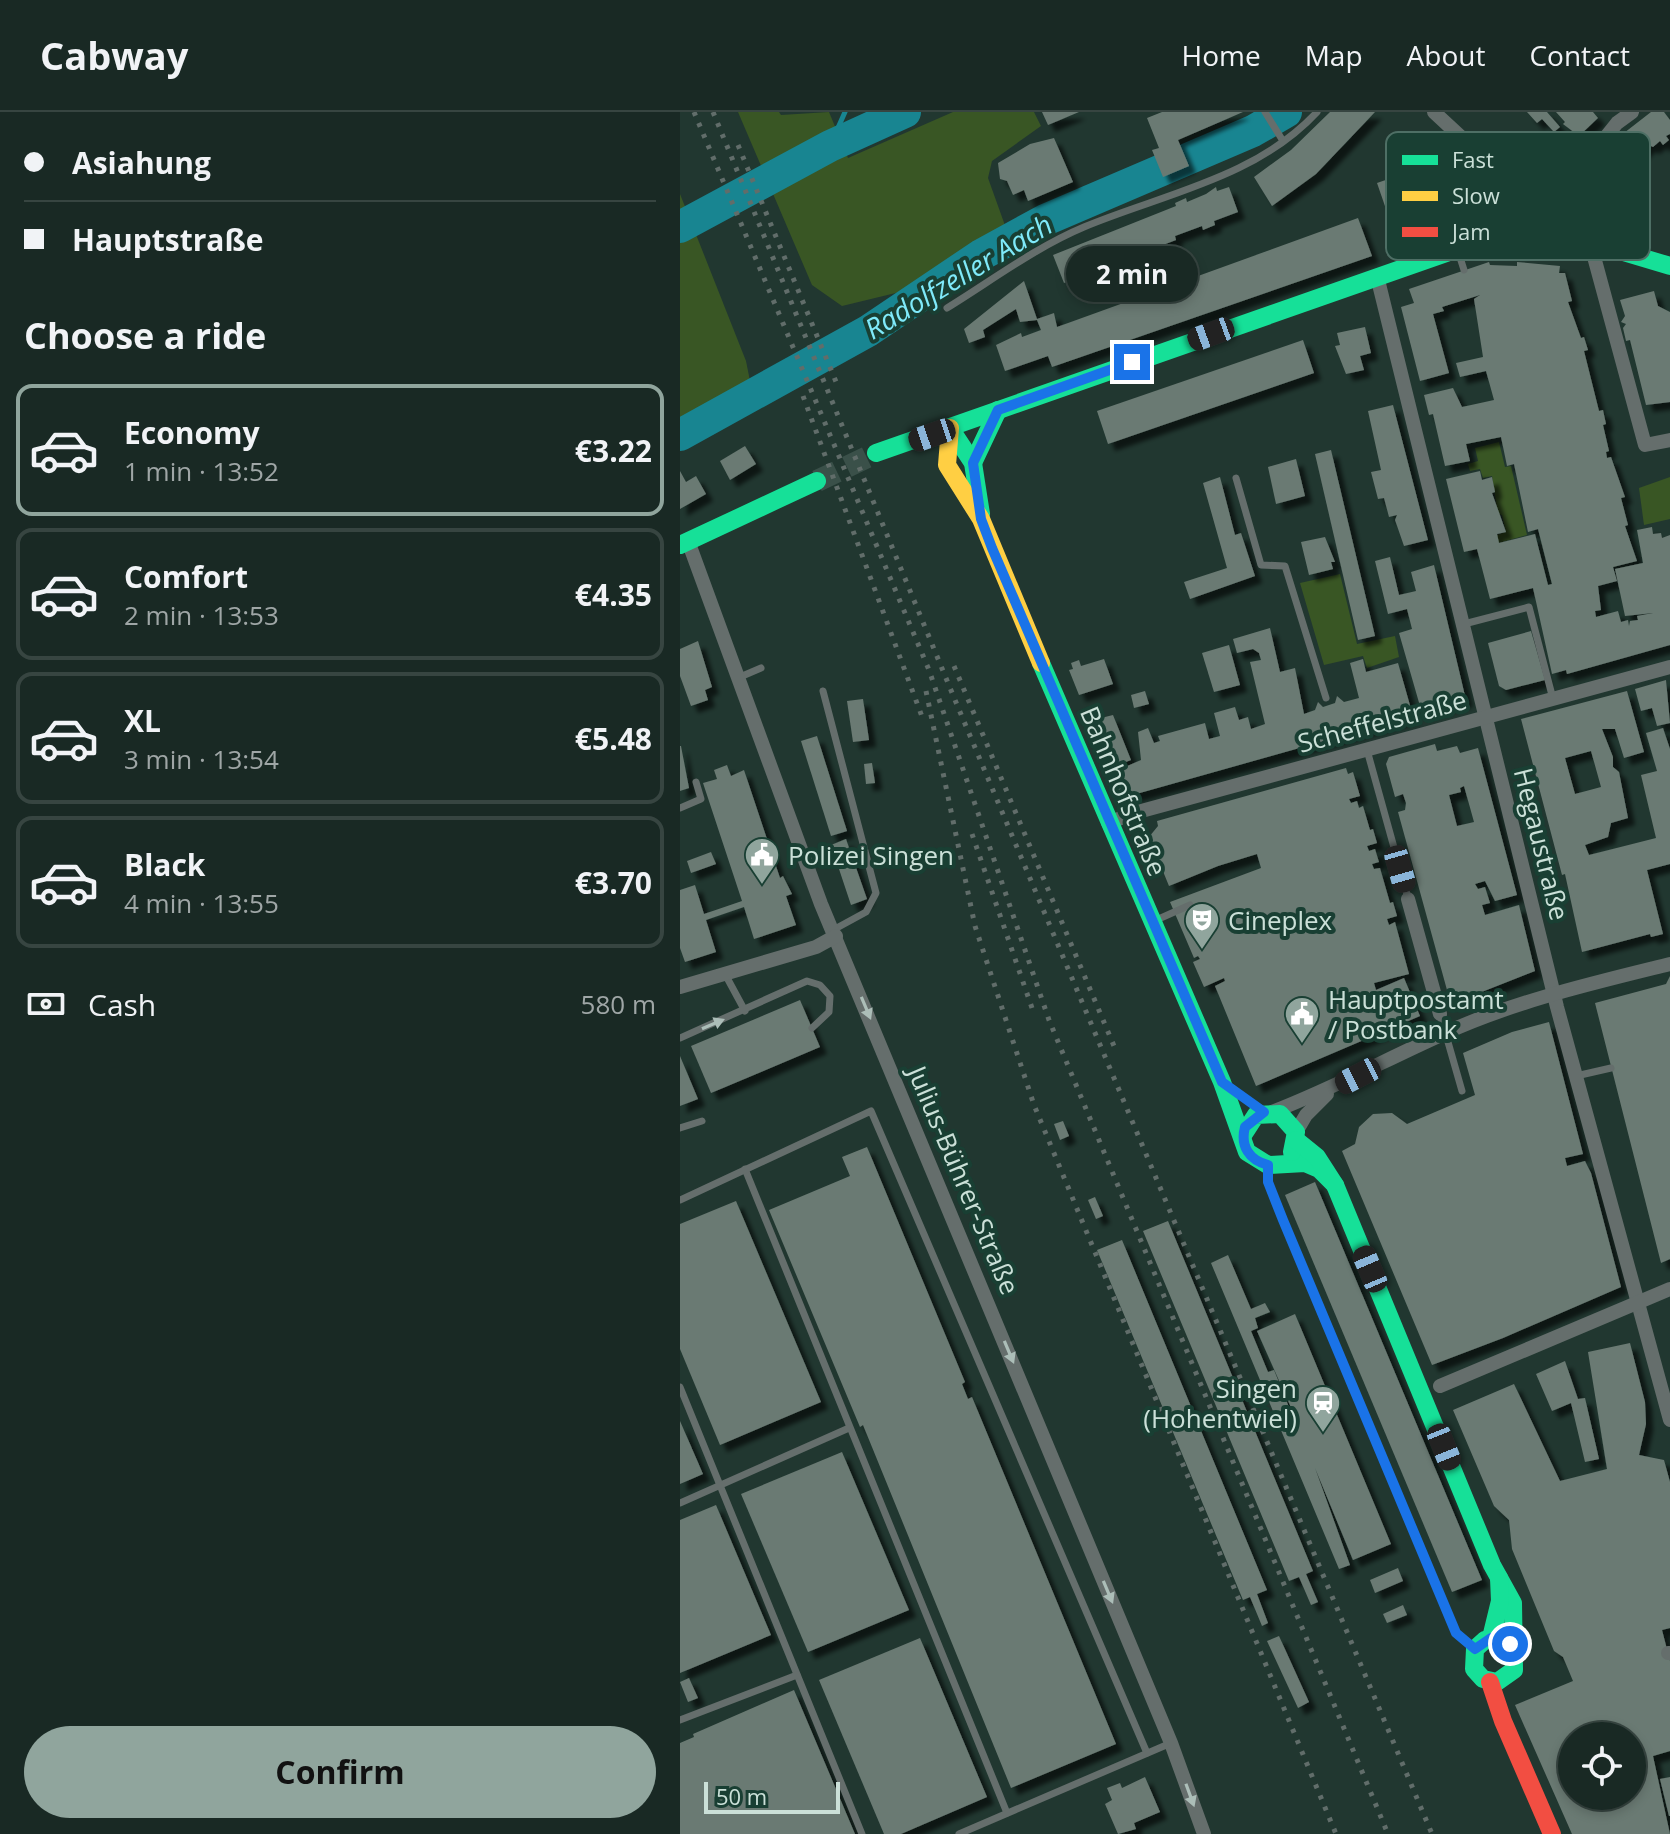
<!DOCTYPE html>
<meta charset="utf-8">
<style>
:root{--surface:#192924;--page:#22312c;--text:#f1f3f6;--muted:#9fa6a6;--line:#374541;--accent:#90a59d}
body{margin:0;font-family:"Open Sans",sans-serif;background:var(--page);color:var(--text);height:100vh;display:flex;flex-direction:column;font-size:30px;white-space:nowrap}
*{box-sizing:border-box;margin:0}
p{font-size:26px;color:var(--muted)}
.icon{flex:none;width:44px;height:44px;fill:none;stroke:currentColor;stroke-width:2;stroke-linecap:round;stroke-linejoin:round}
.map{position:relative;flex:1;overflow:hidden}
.side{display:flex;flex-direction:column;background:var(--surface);width:680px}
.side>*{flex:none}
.top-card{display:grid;align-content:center;height:176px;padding:0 24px;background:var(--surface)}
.fabs{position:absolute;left:878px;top:1610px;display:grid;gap:16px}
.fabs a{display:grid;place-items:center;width:88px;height:88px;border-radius:50%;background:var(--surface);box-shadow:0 4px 12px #0003,0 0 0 2px var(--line);font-size:40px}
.scale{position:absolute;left:24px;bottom:20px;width:136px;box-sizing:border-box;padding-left:8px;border:4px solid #cbe0d8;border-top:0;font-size:22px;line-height:28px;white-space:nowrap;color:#cbe0d8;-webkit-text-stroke:6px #193f33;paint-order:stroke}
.end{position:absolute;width:36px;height:36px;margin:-18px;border:10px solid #1a73e8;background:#fff;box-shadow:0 0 0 4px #fff}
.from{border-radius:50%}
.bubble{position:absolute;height:56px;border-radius:28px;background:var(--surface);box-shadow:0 4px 12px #0003,0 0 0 2px var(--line);font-size:26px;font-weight:700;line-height:56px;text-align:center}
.car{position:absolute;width:24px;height:48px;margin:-24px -12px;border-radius:10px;box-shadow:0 0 6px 2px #0007;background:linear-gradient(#222 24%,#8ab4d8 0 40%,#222 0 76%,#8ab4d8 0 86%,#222 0)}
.top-card b{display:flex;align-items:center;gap:28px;height:76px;font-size:30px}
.top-card b+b{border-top:2px solid var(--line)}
.top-card i{width:20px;height:20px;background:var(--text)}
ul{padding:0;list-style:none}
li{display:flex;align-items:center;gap:24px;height:132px;margin:0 16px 12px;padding:0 8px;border:4px solid var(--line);border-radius:16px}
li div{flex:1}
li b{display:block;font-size:30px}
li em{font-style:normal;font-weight:700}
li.current{border-color:var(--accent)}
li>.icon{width:72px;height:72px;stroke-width:1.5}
h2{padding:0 24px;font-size:36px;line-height:96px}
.pay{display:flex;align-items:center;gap:20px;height:88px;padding:0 24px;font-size:30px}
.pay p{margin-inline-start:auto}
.button{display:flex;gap:16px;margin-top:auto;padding:16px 24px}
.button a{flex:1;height:92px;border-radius:48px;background:var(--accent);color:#111;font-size:32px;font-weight:700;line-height:92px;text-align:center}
header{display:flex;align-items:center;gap:48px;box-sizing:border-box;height:112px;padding:0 40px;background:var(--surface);border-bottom:2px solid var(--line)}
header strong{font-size:38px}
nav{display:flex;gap:44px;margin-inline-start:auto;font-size:28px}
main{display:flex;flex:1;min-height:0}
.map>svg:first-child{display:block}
.green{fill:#395624}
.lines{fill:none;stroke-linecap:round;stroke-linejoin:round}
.stream{stroke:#188591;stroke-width:5}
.river{stroke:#188591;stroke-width:32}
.building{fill:#6a7a73;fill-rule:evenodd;filter:url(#shadow)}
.secondary-tunnel{stroke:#3a5049;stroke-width:22;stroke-dasharray:22 11;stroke-linecap:butt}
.lane{stroke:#656e6c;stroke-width:7}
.street{stroke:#656e6c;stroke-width:14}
.fast{stroke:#16e098;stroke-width:18}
.slow{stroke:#ffcf43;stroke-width:18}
.jam{stroke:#f24e42;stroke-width:18}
.rail{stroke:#616d6a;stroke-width:5;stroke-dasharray:4 8;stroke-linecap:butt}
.oneway{fill:#acbeb8}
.route{stroke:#1a73e8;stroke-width:10}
.labels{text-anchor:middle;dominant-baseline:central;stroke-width:8;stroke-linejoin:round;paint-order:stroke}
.street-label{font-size:26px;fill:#cbe0d8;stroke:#193f33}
.poi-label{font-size:26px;fill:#cbe0d8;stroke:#193f33;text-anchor:start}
.water-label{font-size:28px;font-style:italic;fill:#7feafa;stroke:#193f33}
.key{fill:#193f33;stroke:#4e6f65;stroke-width:2}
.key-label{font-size:22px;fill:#cbe0d8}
</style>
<header>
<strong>Cabway</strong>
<nav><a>Home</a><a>Map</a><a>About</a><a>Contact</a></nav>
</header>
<main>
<section class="side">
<div class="top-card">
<b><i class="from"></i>Asiahung</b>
<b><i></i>Hauptstraße</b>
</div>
<h2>Choose a ride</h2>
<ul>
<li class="current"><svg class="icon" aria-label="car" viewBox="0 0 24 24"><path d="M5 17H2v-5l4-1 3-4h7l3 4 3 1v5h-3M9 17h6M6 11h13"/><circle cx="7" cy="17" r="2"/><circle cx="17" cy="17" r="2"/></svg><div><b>Economy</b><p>1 min · 13:52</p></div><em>€3.22</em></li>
<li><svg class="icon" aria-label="car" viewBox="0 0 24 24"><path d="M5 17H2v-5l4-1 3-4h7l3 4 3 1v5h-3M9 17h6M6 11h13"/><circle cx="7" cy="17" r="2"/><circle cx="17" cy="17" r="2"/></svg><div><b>Comfort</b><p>2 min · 13:53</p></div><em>€4.35</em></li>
<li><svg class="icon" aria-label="car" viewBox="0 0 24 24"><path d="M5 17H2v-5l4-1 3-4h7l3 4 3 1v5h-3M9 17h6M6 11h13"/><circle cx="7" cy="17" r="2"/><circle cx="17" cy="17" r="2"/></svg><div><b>XL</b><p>3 min · 13:54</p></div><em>€5.48</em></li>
<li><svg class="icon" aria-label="car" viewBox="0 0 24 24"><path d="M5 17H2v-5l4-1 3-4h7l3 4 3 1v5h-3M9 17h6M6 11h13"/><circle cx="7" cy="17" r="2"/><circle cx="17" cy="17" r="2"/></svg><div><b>Black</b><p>4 min · 13:55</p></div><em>€3.70</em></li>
</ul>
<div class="pay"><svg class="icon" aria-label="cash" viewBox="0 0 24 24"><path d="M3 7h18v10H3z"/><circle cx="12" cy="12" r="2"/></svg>Cash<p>580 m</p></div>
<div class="button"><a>Confirm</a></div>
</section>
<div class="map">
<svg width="990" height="1722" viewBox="0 0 990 1722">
<defs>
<filter id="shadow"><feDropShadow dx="7" dy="7" stdDeviation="2" flood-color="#0009"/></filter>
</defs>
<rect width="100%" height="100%" fill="#213730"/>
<g class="green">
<polygon points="58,0 99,0 101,3 149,0 168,46 273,0 354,0 361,14 312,49 308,66 327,119 228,178 162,194 132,173"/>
<polygon points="0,82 66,249 73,284 0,323"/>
<polygon points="819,330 825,355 831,354 847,423 818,431 817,423 826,420 822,403 818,402 812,364 803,366 800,357 790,359 788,352 798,349 795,336"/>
<polygon points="990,365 990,407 964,413 959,376"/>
<polygon points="660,462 677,532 715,524 719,545 687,556 683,544 644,553 620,471"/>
</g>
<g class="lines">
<polyline class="stream" points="150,34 165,0"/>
<g class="river">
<polyline points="0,115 150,34 225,0"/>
<polyline points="0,323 188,219 301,143 365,108 573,19 606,0"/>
</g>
</g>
<g class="building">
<polygon points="362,0 399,0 368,13"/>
<polygon points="482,0 563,0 498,28 509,54 483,65 472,38 479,36 467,6"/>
<polygon points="650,0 695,0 636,62 592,94 574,65 611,38"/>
<polygon points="847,0 867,0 880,15 874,20 862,7 857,11"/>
<polygon points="876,0 913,0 918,6 899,24 883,12 885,10"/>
<polygon points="971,0 984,0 990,8 990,22 986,24 989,28 983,33 980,29 973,35 969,33 960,41 926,79 932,84 925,98 899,75 944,21"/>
<polygon points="374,26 393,70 348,89 344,78 333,83 327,69 320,67 318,51 350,32"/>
<polygon points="775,44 793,96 715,123 697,71"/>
<polygon points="536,75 537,79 549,75 558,100 534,109 535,113 523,118 522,114 495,124 496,128 384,171 373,143 496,94 495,91 506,86 507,90 526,82"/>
<polygon points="678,106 692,144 372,255 368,244 325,259 316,233 341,221 342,225 361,218 357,208 340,210 336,197 303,218 305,225 289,231 284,217 344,169 357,207 374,201 377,215"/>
<polygon points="809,150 810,153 837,154 837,150 880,154 879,161 885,161 892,189 888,190 901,226 904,225 908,238 904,239 919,299 923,298 926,312 923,313 929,339 926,340 927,346 931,345 945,385 941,386 948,413 945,414 957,449 933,455 937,469 918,474 921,498 915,499 916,505 938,499 941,510 948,508 949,514 950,509 958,508 957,504 973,501 945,504 935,457 963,451 957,418 972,415 973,422 981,421 982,426 990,423 990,533 887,562 886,558 872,562 853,476 810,487 797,437 784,440 766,367 800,359 802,368 812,365 815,380 812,381 826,420 817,422 819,431 855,422 868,473 872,472 858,417 848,420 834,352 827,354 821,325 786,332 790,349 765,354 753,302 749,303 744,283 773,276 782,295 814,288 806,259 780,265 776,251 803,245 794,187 800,183 762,195 764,199 753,202 769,261 740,269 721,195 734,191 729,177"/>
<polygon points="974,179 978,194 990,200 990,290 966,293 950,228 946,229 943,216 946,212 941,210 945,204 940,188"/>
<polygon points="685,215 691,241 680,244 684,258 666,262 655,234 660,233 657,221"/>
<polygon points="623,228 634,261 428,332 417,299"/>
<polygon points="713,293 748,428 724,434 715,408 717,403 709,405 704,386 698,387 691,360 701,358 688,299"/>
<polygon points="65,334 76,352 50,368 40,349"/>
<polygon points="651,338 695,524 678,528 635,342"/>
<polygon points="616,347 625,384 596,392 588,355"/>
<polygon points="0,359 6,370 16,364 26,382 0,397"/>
<polygon points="540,365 555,423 561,421 575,464 510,487 504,470 547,456 523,371"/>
<polygon points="645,425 655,450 651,450 653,457 629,463 621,430"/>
<polygon points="710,445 719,483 736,479 731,460 754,453 786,588 742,601 719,521 732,517 727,497 708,502 695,449"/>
<polygon points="590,516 600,560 615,556 624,602 635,598 638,590 643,595 655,591 657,584 664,590 679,586 670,551 683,547 686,560 718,551 733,604 442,686 436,683 429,662 461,648 458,620 468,616 474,631 480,629 478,624 525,611 529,627 540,624 534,601 555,595 559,608 568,605 571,617 585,612 570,550 581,548 579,541 573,537 557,541 553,527"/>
<polygon points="851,519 865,568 826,578 819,574 808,531"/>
<polygon points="18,529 32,575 25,578 28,588 11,594 0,564 0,537"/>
<polygon points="549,533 560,573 534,580 522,541"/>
<polygon points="424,547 433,572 399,583 389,558 393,557 391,551 399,548 401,554"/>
<polygon points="986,568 990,611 977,614 972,596 961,599 955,577"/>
<polygon points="465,579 469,592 454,596 451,583"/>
<path d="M947 579 964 640 944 646 935 617H922L933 645V655L939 660 948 706 931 711 928 725 905 733 909 743 976 726 961 663 977 659 966 621 983 616 990 637V752L967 758 983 822 971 825 970 822 902 840 885 762 882 763 841 607ZM911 639 921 675 895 682 885 646Z"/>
<polygon points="183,587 189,628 173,630 167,589"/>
<polygon points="433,603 451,648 428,657 409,609"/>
<polygon points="137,624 167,719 151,724 121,629"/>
<path d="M755 632 757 639 777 634 780 641 798 636 837 783 815 789 805 769 795 772 798 777 805 775 810 791 802 793 805 803 839 793 855 859 784 887H769L770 878H767L718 700 725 698 726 691 723 682 715 685 706 652 709 645ZM784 674 794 710 777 714 769 683 781 680 780 676Z"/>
<polygon points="1,634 9,676 0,679 0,634"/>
<polygon points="192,651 195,671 186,672 184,652"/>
<polygon points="47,653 51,664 64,658 100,766 103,764 112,782 106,784 116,813 74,827 64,795 26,808 36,840 5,850 0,836 0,778 15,773 24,802 62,789 23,671 37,667 34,658"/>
<polygon points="666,656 668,662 673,660 680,684 669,687 671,691 677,689 679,696 683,694 690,718 693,717 697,731 687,734 689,739 695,737 699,750 692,752 694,757 700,756 710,791 713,790 717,804 707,807 709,813 715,810 729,862 694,871 696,878 724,866 740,904 576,974 535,874 545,869 544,866 524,875 513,850 520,847 518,844 514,846 490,790 581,756 577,742 538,754 489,774 469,725 478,714 477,709"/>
<polygon points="166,727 187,787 171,793 151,733"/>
<polygon points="31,740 36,752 11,761 7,749"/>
<polygon points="990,864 990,1147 981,1151 915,891 986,872"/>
<polygon points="120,888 140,935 31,981 11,934"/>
<polygon points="869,910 903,1042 885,1046 887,1054 905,1049 911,1061 941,1175 823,1226 752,1253 662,1039 675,1032 679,1015 693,1002 712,1001 727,1012 795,983 783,941 832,920"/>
<polygon points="0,944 18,987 0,994"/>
<polygon points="383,1009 389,1024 380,1028 374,1012"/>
<polygon points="187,1035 285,1270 282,1272 288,1287 292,1285 436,1632 331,1676 183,1313 180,1315 89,1098 170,1064 162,1045"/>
<polygon points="635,1070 802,1468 772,1480 605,1083"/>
<polygon points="415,1085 423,1104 416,1107 408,1088"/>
<polygon points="56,1089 141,1290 40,1333 0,1237 0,1112"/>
<polygon points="488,1109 633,1459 626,1462 638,1490 631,1493 619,1465 609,1469 463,1119"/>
<polygon points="442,1128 587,1478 577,1482 588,1511 582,1514 570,1485 563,1488 417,1138"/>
<polygon points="548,1143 571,1197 585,1191 590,1200 575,1206 578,1216 571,1219 588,1260 594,1258 615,1310 617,1309 577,1219 615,1202 711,1432 673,1448 635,1356 670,1453 659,1457 531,1151"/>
<path d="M950 1231 965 1290 966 1312 959 1343 984 1348 990 1370V1516L982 1518 990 1549V1639L973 1644 990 1722H892L835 1593 893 1569 883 1545 874 1539 832 1437 829 1408 814 1394 773 1298 834 1272 880 1369 927 1357 908 1240ZM892 1624H952V1684H892Z"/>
<polygon points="885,1249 898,1287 905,1286 919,1347 905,1350 891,1291 872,1299 856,1262"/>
<polygon points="0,1309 23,1362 0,1372"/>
<polygon points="162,1340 229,1498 128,1540 61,1382"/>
<polygon points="36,1393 91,1523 0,1561 0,1408"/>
<polygon points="718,1456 723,1469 695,1481 690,1468"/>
<polygon points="723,1493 727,1503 707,1511 703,1502"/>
<polygon points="599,1524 629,1590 618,1596 587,1529"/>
<polygon points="240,1526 307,1685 221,1722 204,1722 139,1568"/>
<polygon points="9,1566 18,1586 8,1590 0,1570"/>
<polygon points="114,1578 175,1722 0,1722 0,1631 14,1625 13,1622"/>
<polygon points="465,1665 480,1700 454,1711 456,1717 438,1722 425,1692 432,1688 427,1676 440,1671 442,1676"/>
<polygon points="990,1665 990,1704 989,1704 980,1667"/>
</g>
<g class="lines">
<polyline class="secondary-tunnel" points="137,369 196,341"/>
<g class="lane">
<polyline points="585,0 603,29"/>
<polyline points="778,139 784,158"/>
<path d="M267 196C311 169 356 135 404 115 483 82 576 66 637 0"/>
<polyline points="556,366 581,453 605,454 646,586"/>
<polyline points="784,512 849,495 873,587"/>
<polyline points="60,565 81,556"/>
<polyline points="143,579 196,781 186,800 153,818"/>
<polyline points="687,638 728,786"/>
<polyline points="0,696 21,687 16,670"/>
<polyline points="474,809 510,793"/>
<polyline points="45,862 65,899"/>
<polyline points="760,902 782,979"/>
<polyline points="0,926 127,869 140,873 150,884 149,900 132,916"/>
<polyline points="896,964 931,956"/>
<polyline points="0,1016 22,1009"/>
<polyline points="588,1055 588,1070 603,1108 776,1521 792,1534"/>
<polyline points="65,1057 327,1701"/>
<polyline points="0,1088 191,999 467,1641"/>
<polyline points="0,1275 182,1722"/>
<polyline points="0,1391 169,1316"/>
<polyline points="0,1608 117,1563"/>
<polyline points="279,1722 491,1631"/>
</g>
<g class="street">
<polyline points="754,0 810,52 822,78 832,122 874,90 937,11 952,0"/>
<polyline points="910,130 965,333 990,328"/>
<polyline points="697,164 877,895 990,1308"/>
<polyline points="8,429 141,792 491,1631 524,1722"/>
<polyline points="428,711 454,701 990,555"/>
<polyline points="728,787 760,902"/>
<polyline points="0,875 136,835 156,824"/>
<path d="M592 1000C652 977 705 948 763 922 835 889 913 871 990 852"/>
<polyline points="616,1020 626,1003 647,982"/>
<polyline points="760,1274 990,1177"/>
<polyline points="988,1541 990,1541"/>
</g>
<g class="fast">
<polyline points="270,316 293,351 301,402"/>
<polyline points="196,341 792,132 855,119 910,130 990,154"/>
<polyline points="293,351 318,298"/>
<polyline points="0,433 137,369"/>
<polyline points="361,551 542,970 567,1040 588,1053 625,1051 639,1057 655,1073"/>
<polyline points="563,1023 576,1003 600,1002 616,1020 612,1040"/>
<polyline points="616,1028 637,1045 655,1073 812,1453 833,1491 834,1558 817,1570 803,1567 794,1557 795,1537 805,1528 818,1526 834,1538"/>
<polyline points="811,1526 820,1489 819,1466"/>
</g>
<polyline class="slow" points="270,316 267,353 301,407 361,551"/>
<polyline class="jam" points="810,1570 823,1609 872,1722"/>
<g class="rail">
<polyline points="14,0 249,558 369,908 708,1722"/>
<polyline points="33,0 275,588 752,1722"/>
<polyline points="58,33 159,277"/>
<polyline points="123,284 244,610"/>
<polyline points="274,554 434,934"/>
<polyline points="246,579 295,814 354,993 656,1722"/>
<polyline points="292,722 352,896"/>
</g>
</g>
<defs><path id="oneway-solid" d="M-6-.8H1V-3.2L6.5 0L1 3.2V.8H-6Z" transform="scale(2)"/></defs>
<g class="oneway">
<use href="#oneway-solid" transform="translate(186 896) rotate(67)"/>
<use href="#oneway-solid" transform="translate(33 912) rotate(-23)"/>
<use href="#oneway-solid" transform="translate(329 1240) rotate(67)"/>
<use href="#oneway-solid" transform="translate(428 1480) rotate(67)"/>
<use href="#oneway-solid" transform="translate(510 1683) rotate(70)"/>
</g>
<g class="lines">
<path class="route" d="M452 250 318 298 293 351 301 407 312 436 542 970 584 1000 565 1015C560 1034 569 1048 588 1053V1070L603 1108 776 1521 795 1537 811 1526 830 1532"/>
</g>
<defs>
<symbol id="civic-pin" viewBox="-11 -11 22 30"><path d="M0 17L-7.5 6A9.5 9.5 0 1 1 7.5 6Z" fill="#90a59d" stroke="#193f33"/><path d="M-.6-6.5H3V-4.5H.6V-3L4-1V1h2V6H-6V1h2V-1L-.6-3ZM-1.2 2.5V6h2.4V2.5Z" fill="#fff"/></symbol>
<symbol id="theatre-pin" viewBox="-11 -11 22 30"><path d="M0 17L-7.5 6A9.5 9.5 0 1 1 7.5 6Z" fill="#90a59d" stroke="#193f33"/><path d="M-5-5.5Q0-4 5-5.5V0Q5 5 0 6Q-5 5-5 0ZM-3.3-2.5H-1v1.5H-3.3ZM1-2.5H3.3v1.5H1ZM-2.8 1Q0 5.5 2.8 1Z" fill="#fff"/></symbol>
<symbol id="station-pin" viewBox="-11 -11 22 30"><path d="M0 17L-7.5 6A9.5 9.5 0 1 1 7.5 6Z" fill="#90a59d" stroke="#193f33"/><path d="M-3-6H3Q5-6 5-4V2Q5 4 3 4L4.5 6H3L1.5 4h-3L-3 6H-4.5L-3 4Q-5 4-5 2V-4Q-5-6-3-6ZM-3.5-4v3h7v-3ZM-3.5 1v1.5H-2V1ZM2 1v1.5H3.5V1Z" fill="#fff"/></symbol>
</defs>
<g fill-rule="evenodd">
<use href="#civic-pin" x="62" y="723" width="40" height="54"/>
<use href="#theatre-pin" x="502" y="788" width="40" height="54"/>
<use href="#civic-pin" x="602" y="882" width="40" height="54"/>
<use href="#station-pin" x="623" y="1271" width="40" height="54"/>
</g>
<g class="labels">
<g class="street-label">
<text transform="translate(702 609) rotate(-15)">Scheffelstraße</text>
<text transform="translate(444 679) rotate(67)">Bahnhofstraße</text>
<text transform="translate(862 732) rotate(76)">Hegaustraße</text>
<text transform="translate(284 1068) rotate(67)">Julius-Bührer-Straße</text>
</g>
<g class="poi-label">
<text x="108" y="743">Polizei Singen</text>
<text x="548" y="808">Cineplex</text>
<text x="648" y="887">Hauptpostamt<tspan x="648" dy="30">/ Postbank</tspan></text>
<text x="617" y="1276" text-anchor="end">Singen<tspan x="617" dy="30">(Hohentwiel)</tspan></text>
</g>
<g class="water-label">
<text transform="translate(278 164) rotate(-31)">Radolfzeller Aach</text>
</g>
</g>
<rect x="706" y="20" width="264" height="128" rx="12" class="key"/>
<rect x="722" y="43" width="36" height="10" fill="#16e098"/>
<rect x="722" y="79" width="36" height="10" fill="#ffcf43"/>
<rect x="722" y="115" width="36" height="10" fill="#f24e42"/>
<g class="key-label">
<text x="772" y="56">Fast</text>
<text x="772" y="92">Slow</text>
<text x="772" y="128">Jam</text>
</g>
</svg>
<div class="fabs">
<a><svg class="icon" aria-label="locate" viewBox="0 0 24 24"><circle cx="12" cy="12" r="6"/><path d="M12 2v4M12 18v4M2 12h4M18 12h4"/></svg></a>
</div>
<div class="scale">50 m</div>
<i class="end from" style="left:830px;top:1532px"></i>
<i class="end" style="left:452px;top:250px"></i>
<div class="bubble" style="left:386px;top:134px;width:132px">2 min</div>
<i class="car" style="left:531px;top:222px;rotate:250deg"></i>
<i class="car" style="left:252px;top:323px;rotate:251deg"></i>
<i class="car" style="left:720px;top:757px;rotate:164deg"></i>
<i class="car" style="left:678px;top:964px;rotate:243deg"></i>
<i class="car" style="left:690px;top:1157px;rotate:337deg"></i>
<i class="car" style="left:764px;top:1335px;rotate:158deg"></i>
</div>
</main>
